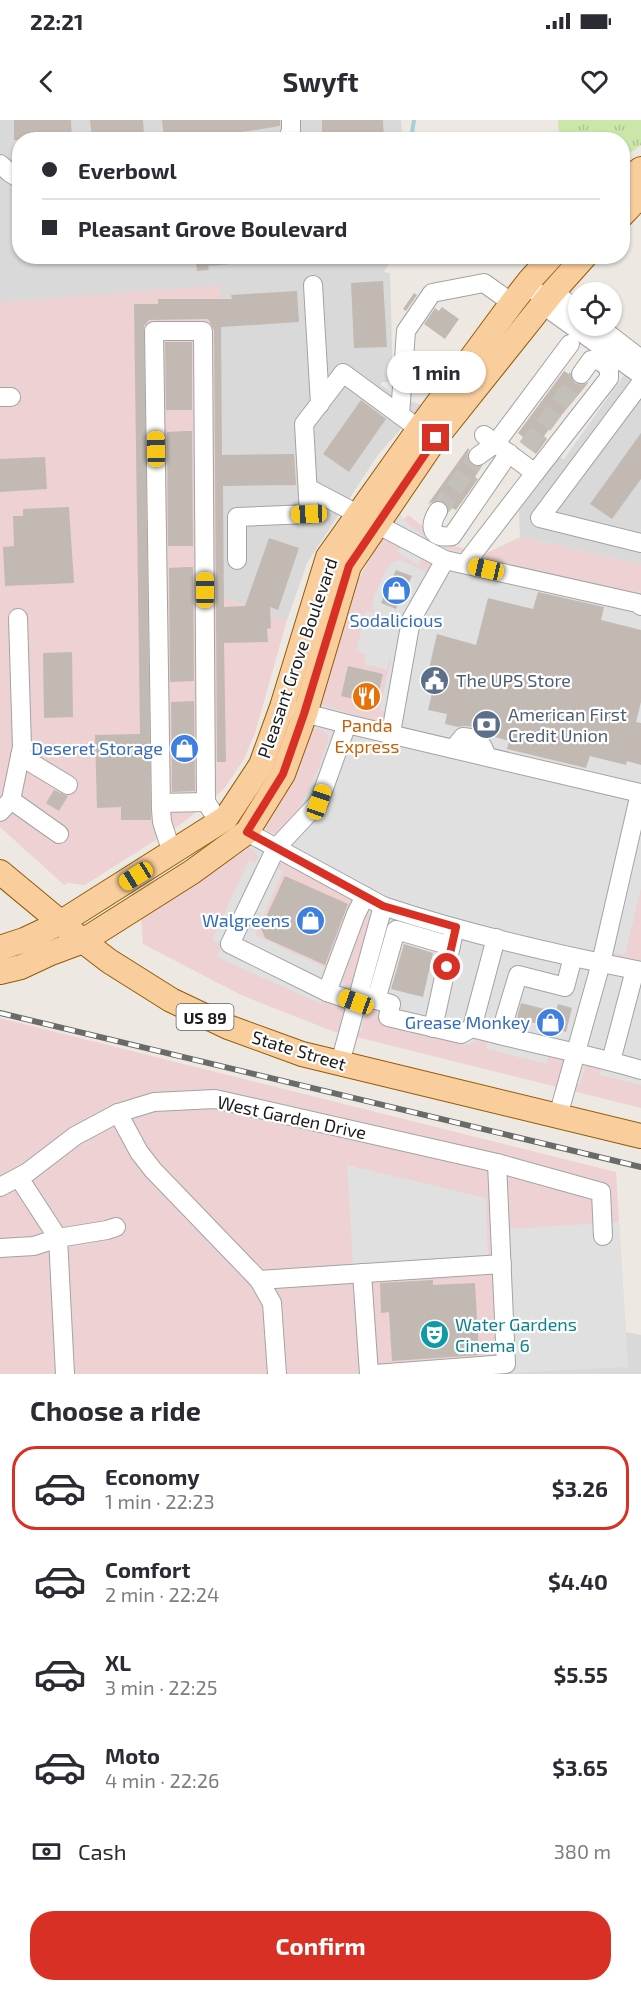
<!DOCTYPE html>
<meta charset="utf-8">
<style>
:root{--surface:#fff;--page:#f2f2f3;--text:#2b2b33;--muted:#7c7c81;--line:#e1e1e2;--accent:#d93025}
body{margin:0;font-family:"Exo 2",sans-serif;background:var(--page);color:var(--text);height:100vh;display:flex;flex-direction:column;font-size:22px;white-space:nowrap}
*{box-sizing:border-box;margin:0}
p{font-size:20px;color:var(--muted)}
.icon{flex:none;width:33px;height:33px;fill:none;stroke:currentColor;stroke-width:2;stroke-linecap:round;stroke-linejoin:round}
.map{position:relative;height:1254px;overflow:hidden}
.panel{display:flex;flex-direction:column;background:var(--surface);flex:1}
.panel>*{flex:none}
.guide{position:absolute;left:12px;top:12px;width:618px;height:132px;border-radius:24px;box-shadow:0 2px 4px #0004;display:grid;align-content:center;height:132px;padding:0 30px;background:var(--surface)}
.fabs{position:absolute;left:568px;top:162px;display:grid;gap:12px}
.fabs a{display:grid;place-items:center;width:54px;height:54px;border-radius:50%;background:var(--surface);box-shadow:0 2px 4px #0004;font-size:30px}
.end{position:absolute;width:27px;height:27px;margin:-14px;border:8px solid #d93025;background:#fff;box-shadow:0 0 0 3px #fff}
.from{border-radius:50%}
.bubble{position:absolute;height:42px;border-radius:21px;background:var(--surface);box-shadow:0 2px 4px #0004;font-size:20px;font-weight:700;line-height:42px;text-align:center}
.car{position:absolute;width:18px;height:36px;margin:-18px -9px;border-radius:8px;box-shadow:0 0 4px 2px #0007;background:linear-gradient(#f5c518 24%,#345 0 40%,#f5c518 0 76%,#345 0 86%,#f5c518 0)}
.guide b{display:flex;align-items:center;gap:21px;height:57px;font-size:22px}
.guide b+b{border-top:2px solid var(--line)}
.guide i{width:15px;height:15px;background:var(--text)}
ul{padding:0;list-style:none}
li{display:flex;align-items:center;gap:18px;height:84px;margin:0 12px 9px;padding:0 18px;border:3px solid transparent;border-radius:24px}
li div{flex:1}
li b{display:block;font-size:22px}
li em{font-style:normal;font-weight:700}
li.current{border-color:var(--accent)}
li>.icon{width:54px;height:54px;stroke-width:1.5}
h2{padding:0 30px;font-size:27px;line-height:72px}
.pay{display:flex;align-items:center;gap:15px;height:66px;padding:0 30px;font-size:22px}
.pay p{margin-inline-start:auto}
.primary-button{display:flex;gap:12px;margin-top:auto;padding:12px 30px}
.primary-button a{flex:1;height:69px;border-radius:24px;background:var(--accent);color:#fff;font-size:24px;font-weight:700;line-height:69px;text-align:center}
.status{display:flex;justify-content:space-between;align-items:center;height:42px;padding:0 30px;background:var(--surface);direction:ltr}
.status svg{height:16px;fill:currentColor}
header{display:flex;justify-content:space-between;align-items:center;height:78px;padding:0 30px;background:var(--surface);font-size:27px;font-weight:700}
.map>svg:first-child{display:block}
.residential{fill:#dad9d9}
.commercial{fill:#eed1d2}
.grass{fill:url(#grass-tufts)}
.parking{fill:#e0e0e0;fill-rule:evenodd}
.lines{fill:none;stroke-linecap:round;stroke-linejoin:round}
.stream{stroke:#a3d0da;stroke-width:4}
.building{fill:#c2b9b2}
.minor-tunnel{stroke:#c3c0ba;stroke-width:18;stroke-dasharray:18 9;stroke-linecap:butt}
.minor-casing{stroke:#a3a3a3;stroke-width:20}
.major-casing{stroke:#905c05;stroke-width:26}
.minor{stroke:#fff;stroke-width:18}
.major{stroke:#f9cd9c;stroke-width:24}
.rail-casing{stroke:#6a6a6a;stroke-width:6}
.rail{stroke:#fff;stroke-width:4;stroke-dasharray:11;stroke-linecap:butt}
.route{stroke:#d93025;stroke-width:8}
.labels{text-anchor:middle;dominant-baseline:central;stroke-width:4.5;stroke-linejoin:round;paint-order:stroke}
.shield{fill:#fff;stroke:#606060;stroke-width:1.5}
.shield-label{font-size:16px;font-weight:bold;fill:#1c1c1c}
.shop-label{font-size:18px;fill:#366cbe;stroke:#fff;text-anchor:end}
.street-label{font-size:18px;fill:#1c1c1c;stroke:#fff}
.service-label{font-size:18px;fill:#4e5e75;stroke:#fff;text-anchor:start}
.food-label{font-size:18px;fill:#c56008;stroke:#fff}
.culture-label{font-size:18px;fill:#0d838f;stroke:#fff;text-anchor:start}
</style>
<div class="status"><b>22:21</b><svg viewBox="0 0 49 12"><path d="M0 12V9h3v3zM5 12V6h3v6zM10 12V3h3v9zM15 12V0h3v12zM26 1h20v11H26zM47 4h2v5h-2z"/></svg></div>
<header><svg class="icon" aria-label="back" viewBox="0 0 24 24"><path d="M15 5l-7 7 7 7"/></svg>Swyft<svg class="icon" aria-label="heart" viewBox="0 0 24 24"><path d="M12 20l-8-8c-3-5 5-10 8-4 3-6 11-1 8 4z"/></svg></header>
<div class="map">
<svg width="641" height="1254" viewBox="0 0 641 1254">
<defs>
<pattern id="grass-tufts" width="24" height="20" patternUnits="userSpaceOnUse" patternTransform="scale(1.5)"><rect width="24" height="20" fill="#cae7a9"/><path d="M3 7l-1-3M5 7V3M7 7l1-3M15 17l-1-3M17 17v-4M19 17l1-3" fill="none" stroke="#adc691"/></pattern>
</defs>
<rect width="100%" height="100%" fill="#ede9e2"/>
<g class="residential">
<polygon points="0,0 401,0 403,19 20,20 20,136 394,137 384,152 390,153 393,262 381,262 381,265 402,279 422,285 378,335 307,443 287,500 229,479 223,479 0,182"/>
<polygon points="641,231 641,444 520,417 519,391 555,335 564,339"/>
<polygon points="626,1212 641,1215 641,1254 500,1254"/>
</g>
<g class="commercial">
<polygon points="220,165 223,479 229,479 287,500 255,613 244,639 224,669 184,702 85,765 69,763 64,765 0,707 0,182"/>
<polygon points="408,395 447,424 485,434 520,417 641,444 641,839 639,846 641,847 641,988 332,911 241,875 143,824 141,797 246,730 266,705 349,477 378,424"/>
<polygon points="0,898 616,1052 628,1247 500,1254 0,1254"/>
</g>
<polygon class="grass" points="558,0 641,0 641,25 623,38 622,20 559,19"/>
<g class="parking">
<path d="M400 392 402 398 409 406 444 428 641 475V768L625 835 615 833 613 835 614 837 641 844V965L599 955 602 946 586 943 580 964 560 960 565 938 550 933 546 944 486 929 488 916 467 925 388 903 379 891 370 889 365 893 361 912 342 907 349 882 325 875 321 884 217 837 223 824 212 820 249 740 255 743 258 737 254 730 247 727 241 728 262 704 267 711 277 714 292 698 300 686 319 647 328 620V615L322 609H312L320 584 373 601 383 603 387 602V593L379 590 391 540H389L387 549 364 544 366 534 356 531 366 491 375 493 372 485 375 474 386 450 392 442 400 440 404 442 429 453 436 445 423 437 418 445 397 432 402 424 388 418H382ZM281 743 356 778 371 797 353 865 350 866 344 863 340 855 255 815 283 751 276 748V744Z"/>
<polygon points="347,1045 486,1078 488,1136 353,1146"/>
<polygon points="619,1102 628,1247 490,1254 501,1253 494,1110"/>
</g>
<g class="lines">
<polyline class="stream" points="411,20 414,0"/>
</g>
<g class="building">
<polygon points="14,0 71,0 72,20 14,20"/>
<polygon points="90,0 143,0 144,14 92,20"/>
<polygon points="162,0 280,0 280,6 217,16 217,20 164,20"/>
<polygon points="322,0 383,0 384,20 322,20"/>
<polygon points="195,136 231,136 231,144 208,146 209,150 197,151"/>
<polygon points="383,161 387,227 354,228 351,163"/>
<polygon points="297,171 299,202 221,207 222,335 294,334 296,365 223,366 224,487 245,486 269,418 299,428 278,490 270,487 271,508 267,509 268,522 224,523 226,642 217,642 214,210 208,199 149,200 144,206 151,700 121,700 121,687 97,688 95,615 140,614 134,184 158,184 158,179 232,179 231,175"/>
<polygon points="414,173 417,175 406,191 403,189"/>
<polygon points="442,187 459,199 445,219 424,204 435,188 439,191"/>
<polygon points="165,222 192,222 192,290 166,290"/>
<polygon points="564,251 569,254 570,252 571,258 575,263 580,265 589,262 560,297 559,296 544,316 547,319 536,334 520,322 523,317 518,313"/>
<polygon points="361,280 386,299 349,352 323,334"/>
<polygon points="185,311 192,311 193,426 168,426 167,312"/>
<polygon points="641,313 641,359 612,399 590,384"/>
<polygon points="468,328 469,329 467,337 469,343 474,346 482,346 475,357 478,359 456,390 452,388 449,392 447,385 438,380 428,384"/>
<polygon points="45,337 47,369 0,372 0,339"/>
<polygon points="69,387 74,463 5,466 3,427 14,426 13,396 23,396 23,389"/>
<polygon points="187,447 193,447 194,561 170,562 169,448"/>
<polygon points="396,450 412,456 396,489 381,483"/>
<polygon points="538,472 604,487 601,500 641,510 641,582 636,602 641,603 641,645 627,641 626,645 590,636 586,648 507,629 509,621 488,615 475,607 464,606 458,607 445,604 447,594 428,590 432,573 424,571 437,514 476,525 488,478 533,489"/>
<polygon points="72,532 73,597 44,598 43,533"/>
<polygon points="348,546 383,554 376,584 341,576"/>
<polygon points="194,581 195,671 172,672 171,582"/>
<polygon points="54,670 68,676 59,691 46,683"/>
<polygon points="285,756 348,784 325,845 265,818 261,808"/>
<polygon points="404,824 433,833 423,877 391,869"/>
<polygon points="521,883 556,892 558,884 572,888 566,912 517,898"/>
<polygon points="433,1160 433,1165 475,1163 479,1235 392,1241 389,1192 381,1193 380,1163"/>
</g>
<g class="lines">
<g class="minor-tunnel">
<polyline points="527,327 581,254"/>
<polyline points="438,391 478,336"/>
</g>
<defs>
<g id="minor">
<polyline points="287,20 291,11 291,0"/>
<polyline points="0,44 10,53 20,59"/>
<polyline points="527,164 546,180 550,190 641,255"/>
<polyline points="313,165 320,284"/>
<polyline points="546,180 560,177 579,191"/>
<polyline points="598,206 641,239"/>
<polyline points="641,263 540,398 641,423"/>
<polyline points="0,277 11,277"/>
<polyline points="400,295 406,211 432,173 484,163 512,183"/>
<polyline points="478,336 496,323 570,224"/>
<polyline points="535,353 609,258 609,248 600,241 591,240 581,254"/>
<polyline points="308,368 445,440 411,500 391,613"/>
<path d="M438 391C428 407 431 419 452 416L509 333"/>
<polyline points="237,440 237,397 309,394 304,304 343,253 419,309"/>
<polyline points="445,440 637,483 641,486"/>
<polyline points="465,444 535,353 484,315"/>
<polyline points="293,590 347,604"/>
<path d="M454 628 463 617C477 618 483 622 486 636"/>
<polyline points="20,636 68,665"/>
<polyline points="11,680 22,627 18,498"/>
<polyline points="161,683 206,682"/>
<polyline points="0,692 11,680 59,714"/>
<polyline points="247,712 383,786"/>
<polyline points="172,733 162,702 161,689 154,211 203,211 206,682 219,702"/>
<polyline points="496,818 472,908 500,915"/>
<path d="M573 837 565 867 518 855 500 915C547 927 595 936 641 950"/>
<polyline points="327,872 356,794 365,776"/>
<polyline points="358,875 391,884 388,897 461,914 472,908"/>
<polyline points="376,880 396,810 451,826"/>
<polyline points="356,882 327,872 230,824 276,728 319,682 347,604 640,673 601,843 558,996"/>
<polyline points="433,908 453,816"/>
<polyline points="611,941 635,850"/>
<path d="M340 943 383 786C467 814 554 834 641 851"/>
<polyline points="118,993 139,1032 153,1050 259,1160 502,1144"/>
<polyline points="19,1058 58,1118 65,1254"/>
<polyline points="0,1067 28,1052 75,1016 118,993 154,982 215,979 497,1043 601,1072 603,1116"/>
<polyline points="0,1128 34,1126 58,1118 107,1110 116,1107"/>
<polyline points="362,1153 369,1254"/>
<polyline points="259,1160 272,1183 277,1254"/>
<polyline points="375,1254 506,1244 497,1043"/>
</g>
<g id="major">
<polyline points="622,63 641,49"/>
<polyline points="622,95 641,75"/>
<polyline points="0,752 83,821 109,841 171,880 228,907 302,934 641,1016"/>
<polyline points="0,828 24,820 60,803 226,698 261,645 282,587 328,437 419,309 512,183 530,160 552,136"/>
<polyline points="0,852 21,847 51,833 83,821 192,752 247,712 283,654 305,594 349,446 436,318 551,174 585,136"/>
</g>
</defs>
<use href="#minor" class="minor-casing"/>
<use href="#major" class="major-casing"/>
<use href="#minor" class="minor"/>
<use href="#major" class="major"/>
<defs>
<polyline id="rail" points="0,893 641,1047"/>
</defs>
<use href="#rail" class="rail-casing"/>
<use href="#rail" class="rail"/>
</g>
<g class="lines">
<polyline class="route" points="436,318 349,446 304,594 283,654 247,712 383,786 456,807 447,847"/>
</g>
<defs>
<symbol id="shop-disc" viewBox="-11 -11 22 22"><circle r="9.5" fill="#3f7fe0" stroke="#fff"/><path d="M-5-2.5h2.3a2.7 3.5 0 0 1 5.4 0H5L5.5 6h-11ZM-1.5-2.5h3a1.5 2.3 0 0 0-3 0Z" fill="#fff"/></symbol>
<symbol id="civic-disc" viewBox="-11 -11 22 22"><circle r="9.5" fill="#5c6f8a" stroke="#fff"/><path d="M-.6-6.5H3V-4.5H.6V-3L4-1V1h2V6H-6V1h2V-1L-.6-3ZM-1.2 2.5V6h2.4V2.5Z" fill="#fff"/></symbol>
<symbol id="restaurant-disc" viewBox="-11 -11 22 22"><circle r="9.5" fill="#e8710a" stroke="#fff"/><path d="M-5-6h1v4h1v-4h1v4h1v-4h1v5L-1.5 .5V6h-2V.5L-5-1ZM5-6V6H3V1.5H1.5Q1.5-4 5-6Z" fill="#fff"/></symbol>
<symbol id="bank-disc" viewBox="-11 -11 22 22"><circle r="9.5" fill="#5c6f8a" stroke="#fff"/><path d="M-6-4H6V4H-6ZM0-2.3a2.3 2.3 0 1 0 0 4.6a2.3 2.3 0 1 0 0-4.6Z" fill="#fff"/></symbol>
<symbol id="theatre-disc" viewBox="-11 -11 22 22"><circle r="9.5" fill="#0f9aa8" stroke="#fff"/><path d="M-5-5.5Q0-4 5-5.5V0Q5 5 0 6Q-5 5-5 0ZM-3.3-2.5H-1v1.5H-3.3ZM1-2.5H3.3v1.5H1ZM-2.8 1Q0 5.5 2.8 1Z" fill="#fff"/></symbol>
</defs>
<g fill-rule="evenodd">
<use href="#shop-disc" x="380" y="454" width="33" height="33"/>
<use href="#civic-disc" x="418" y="544" width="33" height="33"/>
<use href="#restaurant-disc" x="350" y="560" width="33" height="33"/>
<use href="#bank-disc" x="470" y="588" width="33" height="33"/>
<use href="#shop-disc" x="168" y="612" width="33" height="33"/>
<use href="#shop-disc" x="294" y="784" width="33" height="33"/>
<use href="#shop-disc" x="534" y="886" width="33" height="33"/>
<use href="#theatre-disc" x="418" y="1198" width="33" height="33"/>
</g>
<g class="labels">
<rect class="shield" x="176.5" y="884" width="57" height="26" rx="4.5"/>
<g class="shield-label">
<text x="205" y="897">US 89</text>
</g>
<g class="shop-label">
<text x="396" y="500" text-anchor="middle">Sodalicious</text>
<text x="163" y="628">Deseret Storage</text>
<text x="290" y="800">Walgreens</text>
<text x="530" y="902">Grease Monkey</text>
</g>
<g class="street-label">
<text transform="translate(297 538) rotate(-71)">Pleasant Grove Boulevard</text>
<text transform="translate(299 930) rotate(17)">State Street</text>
<text transform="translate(292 997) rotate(12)">West Garden Drive</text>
</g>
<g class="service-label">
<text x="456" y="560">The UPS Store</text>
<text x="508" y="594">American First<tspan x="508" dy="21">Credit Union</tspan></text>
</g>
<g class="food-label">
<text x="367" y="605">Panda<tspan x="367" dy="21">Express</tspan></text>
</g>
<g class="culture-label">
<text x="455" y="1204">Water Gardens<tspan x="455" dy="21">Cinema 6</tspan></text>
</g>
</g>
</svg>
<div class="fabs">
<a><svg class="icon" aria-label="locate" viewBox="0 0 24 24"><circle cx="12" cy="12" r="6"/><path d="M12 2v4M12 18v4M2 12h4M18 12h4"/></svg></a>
</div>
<i class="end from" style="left:447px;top:847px"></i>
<i class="end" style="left:436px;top:318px"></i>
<div class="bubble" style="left:387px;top:231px;width:99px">1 min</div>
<i class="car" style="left:156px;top:329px;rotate:359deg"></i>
<i class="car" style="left:309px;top:394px;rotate:268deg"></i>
<i class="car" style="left:486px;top:449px;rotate:283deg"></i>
<i class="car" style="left:205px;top:470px;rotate:0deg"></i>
<i class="car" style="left:319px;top:682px;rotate:19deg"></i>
<i class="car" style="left:136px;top:756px;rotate:238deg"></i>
<i class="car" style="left:356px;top:882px;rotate:290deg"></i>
<div class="guide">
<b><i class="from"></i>Everbowl</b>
<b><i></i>Pleasant Grove Boulevard</b>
</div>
</div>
<section class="panel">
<h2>Choose a ride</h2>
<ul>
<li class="current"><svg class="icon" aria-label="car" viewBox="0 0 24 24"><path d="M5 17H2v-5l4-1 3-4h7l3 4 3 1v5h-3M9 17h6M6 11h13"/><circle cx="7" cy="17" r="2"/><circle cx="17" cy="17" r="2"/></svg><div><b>Economy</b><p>1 min · 22:23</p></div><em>$3.26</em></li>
<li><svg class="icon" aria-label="car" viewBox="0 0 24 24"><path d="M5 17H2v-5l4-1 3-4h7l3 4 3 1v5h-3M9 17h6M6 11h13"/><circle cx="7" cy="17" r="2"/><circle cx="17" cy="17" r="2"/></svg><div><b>Comfort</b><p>2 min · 22:24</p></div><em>$4.40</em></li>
<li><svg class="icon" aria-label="car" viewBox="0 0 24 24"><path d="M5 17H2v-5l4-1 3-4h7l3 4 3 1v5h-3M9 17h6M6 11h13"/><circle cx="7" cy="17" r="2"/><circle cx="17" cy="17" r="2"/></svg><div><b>XL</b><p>3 min · 22:25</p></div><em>$5.55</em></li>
<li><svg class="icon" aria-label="car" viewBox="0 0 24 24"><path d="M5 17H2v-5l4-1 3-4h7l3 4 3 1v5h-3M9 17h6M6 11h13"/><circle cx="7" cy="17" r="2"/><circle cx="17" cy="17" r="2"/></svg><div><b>Moto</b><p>4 min · 22:26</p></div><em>$3.65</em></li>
</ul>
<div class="pay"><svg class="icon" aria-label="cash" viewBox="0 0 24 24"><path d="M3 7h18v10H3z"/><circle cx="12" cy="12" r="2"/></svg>Cash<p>380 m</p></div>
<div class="primary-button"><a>Confirm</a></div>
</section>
